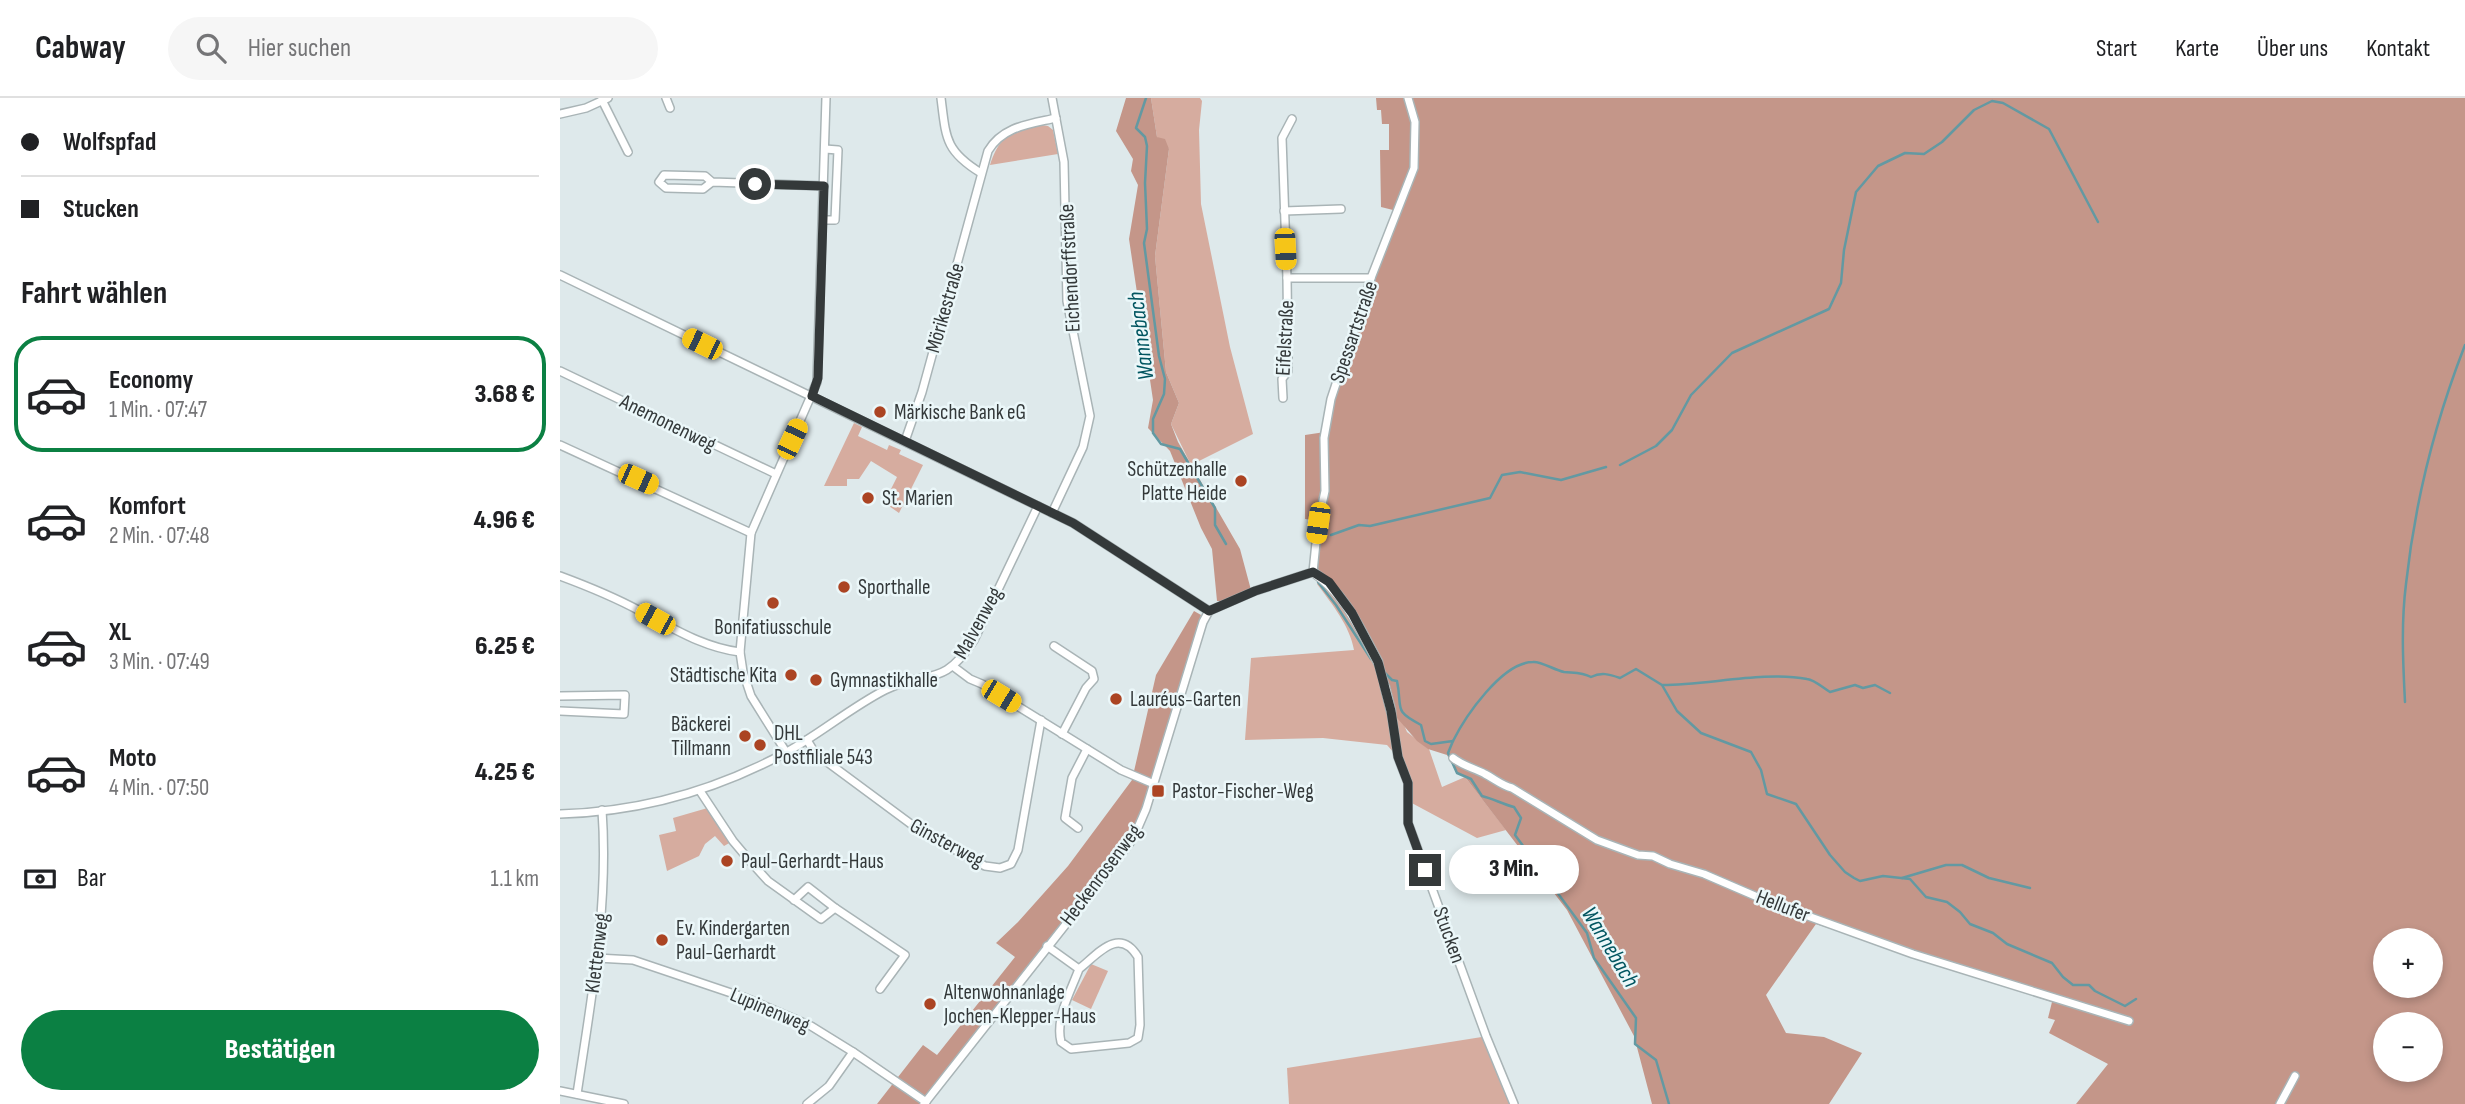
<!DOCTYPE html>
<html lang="de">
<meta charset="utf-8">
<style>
:root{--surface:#fff;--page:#f6f6f6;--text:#202124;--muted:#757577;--line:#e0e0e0;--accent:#0b8043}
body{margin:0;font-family:"Sofia Sans Condensed",sans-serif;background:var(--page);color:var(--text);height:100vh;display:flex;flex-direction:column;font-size:26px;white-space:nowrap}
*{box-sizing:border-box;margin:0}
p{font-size:23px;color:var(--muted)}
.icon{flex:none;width:38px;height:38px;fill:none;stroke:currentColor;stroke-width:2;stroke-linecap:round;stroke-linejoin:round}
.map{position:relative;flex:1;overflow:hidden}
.panel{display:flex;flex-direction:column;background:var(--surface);width:560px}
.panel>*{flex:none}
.banner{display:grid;align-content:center;height:154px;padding:0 21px;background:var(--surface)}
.tools{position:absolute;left:1813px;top:830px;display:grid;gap:14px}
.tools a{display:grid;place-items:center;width:70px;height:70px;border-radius:50%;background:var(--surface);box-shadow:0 4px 10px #0003;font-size:35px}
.end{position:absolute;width:32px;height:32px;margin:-16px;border:9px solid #34393a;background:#fff;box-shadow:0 0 0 4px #fff}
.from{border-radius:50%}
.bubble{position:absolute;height:49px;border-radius:24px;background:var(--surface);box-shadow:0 4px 10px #0003;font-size:23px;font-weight:800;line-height:49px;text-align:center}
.car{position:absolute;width:21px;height:42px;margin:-21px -10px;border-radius:9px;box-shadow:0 0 5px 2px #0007;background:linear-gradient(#f5c518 24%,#345 0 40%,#f5c518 0 76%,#345 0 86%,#f5c518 0)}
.banner b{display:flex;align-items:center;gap:24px;height:66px;font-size:26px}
.banner b+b{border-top:2px solid var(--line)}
.banner i{width:18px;height:18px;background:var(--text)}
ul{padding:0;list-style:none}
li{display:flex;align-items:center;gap:21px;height:116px;margin:0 14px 10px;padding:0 7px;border:4px solid transparent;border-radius:28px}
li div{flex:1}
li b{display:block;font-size:26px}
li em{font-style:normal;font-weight:800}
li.selected{border-color:var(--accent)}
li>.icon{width:63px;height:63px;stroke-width:1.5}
h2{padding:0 21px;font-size:32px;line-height:84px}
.pay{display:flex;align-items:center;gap:18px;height:77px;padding:0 21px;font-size:26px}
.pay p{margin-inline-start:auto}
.primary-button{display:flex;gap:14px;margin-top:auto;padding:14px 21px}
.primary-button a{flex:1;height:80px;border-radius:42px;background:var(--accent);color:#fff;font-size:28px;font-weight:800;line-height:80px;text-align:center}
header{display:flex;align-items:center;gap:42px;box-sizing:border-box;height:98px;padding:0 35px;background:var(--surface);border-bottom:2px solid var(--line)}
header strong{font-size:33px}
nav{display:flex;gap:38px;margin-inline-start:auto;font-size:24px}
.search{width:490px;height:63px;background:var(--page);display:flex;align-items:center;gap:18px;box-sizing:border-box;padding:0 24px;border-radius:38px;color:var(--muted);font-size:26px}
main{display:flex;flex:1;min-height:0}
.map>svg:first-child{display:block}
.green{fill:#d6ac9f}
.forest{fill:#c49689;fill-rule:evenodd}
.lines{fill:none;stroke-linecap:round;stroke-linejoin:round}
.stream{stroke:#6399a2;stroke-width:2.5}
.minor-casing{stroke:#a9b4b6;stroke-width:10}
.tertiary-casing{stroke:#a9b4b6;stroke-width:11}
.minor{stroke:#fff;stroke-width:7}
.tertiary{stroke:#fff;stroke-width:9}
.route{stroke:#34393a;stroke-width:9}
.poi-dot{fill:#ab4423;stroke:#ebf7f9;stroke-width:2.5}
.labels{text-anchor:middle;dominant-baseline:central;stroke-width:5;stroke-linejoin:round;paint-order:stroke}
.street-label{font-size:21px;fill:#34393a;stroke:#ebf7f9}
.poi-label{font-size:21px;fill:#34393a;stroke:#ebf7f9;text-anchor:start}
.water-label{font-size:23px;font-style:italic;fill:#015560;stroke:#ebf7f9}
</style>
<header>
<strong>Cabway</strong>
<div class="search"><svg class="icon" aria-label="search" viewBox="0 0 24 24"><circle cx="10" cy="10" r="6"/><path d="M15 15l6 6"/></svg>Hier suchen</div>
<nav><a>Start</a><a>Karte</a><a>Über uns</a><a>Kontakt</a></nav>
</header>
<main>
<section class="panel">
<div class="banner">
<b><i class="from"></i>Wolfspfad</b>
<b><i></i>Stucken</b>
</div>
<h2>Fahrt wählen</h2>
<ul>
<li class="selected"><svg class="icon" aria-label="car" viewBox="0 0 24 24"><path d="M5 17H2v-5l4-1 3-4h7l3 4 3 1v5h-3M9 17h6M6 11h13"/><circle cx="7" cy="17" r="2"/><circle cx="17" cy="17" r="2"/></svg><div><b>Economy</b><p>1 Min. · 07:47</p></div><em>3.68 €</em></li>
<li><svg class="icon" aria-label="car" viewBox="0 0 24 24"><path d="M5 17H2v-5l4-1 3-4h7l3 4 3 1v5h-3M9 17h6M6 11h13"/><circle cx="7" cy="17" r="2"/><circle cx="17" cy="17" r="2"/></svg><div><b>Komfort</b><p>2 Min. · 07:48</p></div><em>4.96 €</em></li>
<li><svg class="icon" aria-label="car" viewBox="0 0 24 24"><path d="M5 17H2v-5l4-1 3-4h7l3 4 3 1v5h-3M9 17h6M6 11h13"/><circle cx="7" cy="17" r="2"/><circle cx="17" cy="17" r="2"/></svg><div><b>XL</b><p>3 Min. · 07:49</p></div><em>6.25 €</em></li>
<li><svg class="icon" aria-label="car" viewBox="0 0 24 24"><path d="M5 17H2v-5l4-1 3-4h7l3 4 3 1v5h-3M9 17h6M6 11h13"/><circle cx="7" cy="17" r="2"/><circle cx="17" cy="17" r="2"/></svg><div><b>Moto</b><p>4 Min. · 07:50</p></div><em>4.25 €</em></li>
</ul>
<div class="pay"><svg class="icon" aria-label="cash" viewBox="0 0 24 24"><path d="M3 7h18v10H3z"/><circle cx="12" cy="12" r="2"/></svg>Bar<p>1.1 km</p></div>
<div class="primary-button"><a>Bestätigen</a></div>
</section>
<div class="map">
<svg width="1905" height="1006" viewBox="0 0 1905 1006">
<rect width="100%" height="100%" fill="#dee9eb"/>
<g class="green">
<polygon points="591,0 640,0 642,3 639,32 641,106 670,249 693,336 631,367 611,326 619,305 606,274 595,158 609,51 597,39"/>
<path d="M481 27 488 28 493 32 498 56 430 67C440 36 452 34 481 27Z"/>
<polygon points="294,325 302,329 298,338 327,352 329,347 341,352 339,356 363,367 339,415 329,408 325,396 331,391 337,379 311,363 299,381 287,381 287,388 264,388"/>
<path d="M758 484 767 487 818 564 847 634 869 651 882 689 905 679 946 732 917 740 848 703C848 680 842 663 827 647L763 640 685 642 691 560 794 552C790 528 772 506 757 486Z"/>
<polygon points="151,709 173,743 164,748 155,738 145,746 139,758 107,773 99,737 116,733 113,720"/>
<polygon points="531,866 548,873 531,911 512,902"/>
<polygon points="928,938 956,1006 729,1006 727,970"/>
</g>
<g class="forest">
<polygon points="566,0 591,0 597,39 605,41 609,51 595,158 606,274 619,305 611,326 618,344 680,451 691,492 664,503 657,503 652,451 641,430 610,353 588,330 593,302 569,141 578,87 571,73 573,61 556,33"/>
<path d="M816 0H1905V1006H1516L1548 966 1489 935 1495 922 1488 920 1492 904 1256 826 1206 897 1226 935 1264 939 1302 955 1269 1006H1092L1074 938 1007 812 905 679 897 675 887 657 868 651 857 643 831 613 818 564 792 515 753 474 760 423 745 421V337L765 334 771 301 837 113 821 109 820 52H829V26H822L821 12H817ZM1825 842H1871V887H1825ZM1825 926H1871V971H1825Z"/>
<polygon points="634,513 641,517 583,710 570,739 361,1006 317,1006 363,947 377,957 455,859 436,845 458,824 508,768 572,682 596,577"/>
</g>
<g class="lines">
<g class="stream">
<polyline points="586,0 576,30 585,39 587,48 585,85 587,131 584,145 599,258 605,281 604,296 593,321 593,335 601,346 620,351 655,410 655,427 666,446"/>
<polyline points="1060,367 1096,348 1112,332 1131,297 1172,255 1269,211 1281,185 1284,152 1296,94 1318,68 1345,55 1364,56 1382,44 1414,12 1432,3 1443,5 1489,31 1538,124"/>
<polyline points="771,437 799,427 810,428 930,400 942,377 960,374 1001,382 1046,369"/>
<polyline points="758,484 776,507 811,561"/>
<path d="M823 573 832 582 837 583C843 611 832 612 861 627L865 643 871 646 893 643 888 655 897 675 911 681 922 698C934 701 942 706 954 709L961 720 955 737 1027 835 1034 860 1076 920 1075 946 1096 962 1109 1006"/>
<path d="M1103 587C1147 587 1205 573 1247 581 1255 582 1263 590 1270 594L1295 587 1303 590 1315 587 1330 595"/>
<path d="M1845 604C1843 565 1841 525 1846 486 1855 403 1875 324 1905 247"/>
<path d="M893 643C905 619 942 564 973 564 981 563 994 572 1004 574 1014 575 1022 574 1031 579 1041 574 1049 576 1060 580L1076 571 1102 587 1117 613 1141 635 1191 654 1201 672 1207 696 1236 706 1270 757 1285 774 1294 780 1300 783 1323 778 1350 781 1366 799 1387 804 1400 814 1410 826 1433 835 1447 846 1492 865 1503 879 1513 887H1529L1535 893 1565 908 1576 901"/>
<polyline points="1342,780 1386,767 1402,767 1429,780 1470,790"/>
</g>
<defs>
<g id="minor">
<polyline points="106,0 110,10"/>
<path d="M381 0C386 40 385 53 421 75"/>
<polyline points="42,2 68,54"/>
<polyline points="0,16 26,10 48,0"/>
<polyline points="732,21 722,40 727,180 811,180"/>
<polyline points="152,84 143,91 106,90 99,84 104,77 145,78 152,84 264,88"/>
<polyline points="724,113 781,111"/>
<polyline points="263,122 275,122 278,52 265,51"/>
<polyline points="0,177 513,425 649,513 695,493 753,474 758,425 765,393 764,340 771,301 811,180 854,70 855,24 848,0"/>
<polyline points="0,273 216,376"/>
<polyline points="723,300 722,281 728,273 728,254 727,180"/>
<path d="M345 343 362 294 428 53C443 28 470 26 496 20"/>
<polyline points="0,347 191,435"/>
<polyline points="492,415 523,349 530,318 507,203 504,64 492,0"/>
<path d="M0 478C27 488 54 499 80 513 113 530 142 549 180 554"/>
<polyline points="494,548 532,573 534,581 526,590 502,636"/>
<polyline points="818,564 825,589"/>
<polyline points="394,569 410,581 422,586 561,672 594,686"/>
<polyline points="0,598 65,597 64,616 0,613"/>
<polyline points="831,613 838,659 848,685 848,725 926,938 954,1006"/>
<polyline points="247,642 255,655 359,732 425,768 440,770 451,766 458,752 481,622"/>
<polyline points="226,654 191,598 183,574 180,554 191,435 257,284 266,0"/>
<path d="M893 660C903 668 914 670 925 676 935 681 941 687 952 690L1037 742 1078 757 1093 758 1110 766 1144 776 1209 804 1353 856 1569 923"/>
<polyline points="140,693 173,743 189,762 208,783 261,821 275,810 345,857 320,891"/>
<path d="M0 716C79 714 156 692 225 655 260 636 290 610 325 592 369 570 381 592 414 542L478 408"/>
<polyline points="518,730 505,720 512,680 527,651"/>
<polyline points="234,802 248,789 275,810"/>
<path d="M487 848 519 871C511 893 495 920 501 944L511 951 569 945 578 940 580 927 578 859C559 828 538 856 519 871"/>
<polyline points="37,860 73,862 186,900 251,928 293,954 366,1004"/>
<polyline points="0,993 64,1006"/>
<path d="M17 996C31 902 49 808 42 712"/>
<polyline points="247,1006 269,988 293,954"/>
<polyline points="364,1006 573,741 586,711 643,524 649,513"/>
<polyline points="1720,1006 1735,978"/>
</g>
<g id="tertiary">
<path d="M753 474C785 495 800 531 818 564"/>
<polyline points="825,589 831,613"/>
</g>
</defs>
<use href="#minor" class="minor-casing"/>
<use href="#tertiary" class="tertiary-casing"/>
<use href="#minor" class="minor"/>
<use href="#tertiary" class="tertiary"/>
</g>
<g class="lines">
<polyline class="route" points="195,86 264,88 258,280 252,298 513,425 649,513 695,493 753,474 769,484 792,515 818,564 831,613 838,659 848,685 848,725 865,772"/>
</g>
<g class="poi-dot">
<circle cx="320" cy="314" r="7"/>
<circle cx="681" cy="383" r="7"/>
<circle cx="308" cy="400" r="7"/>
<circle cx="284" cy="489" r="7"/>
<circle cx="213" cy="505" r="7"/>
<circle cx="231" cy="577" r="7"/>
<circle cx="256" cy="582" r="7"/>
<circle cx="556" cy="601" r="7"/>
<circle cx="185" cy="638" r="7"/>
<circle cx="200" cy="647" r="7"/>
<rect x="591" y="686" width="14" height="14" rx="3.5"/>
<circle cx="167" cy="763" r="7"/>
<circle cx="102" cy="842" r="7"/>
<circle cx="370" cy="906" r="7"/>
</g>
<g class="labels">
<g class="street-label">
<text transform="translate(510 170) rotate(-93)">Eichendorffstraße</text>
<text transform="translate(385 210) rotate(-74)">Mörikestraße</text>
<text transform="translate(794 234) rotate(-71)">Spessartstraße</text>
<text transform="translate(725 240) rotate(-87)">Eifelstraße</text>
<text transform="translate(108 325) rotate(26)">Anemonenweg</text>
<text transform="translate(418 525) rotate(-61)">Malvenweg</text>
<text transform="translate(387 745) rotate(28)">Ginsterweg</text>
<text transform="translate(541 777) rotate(-53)">Heckenrosenweg</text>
<text transform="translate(1223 808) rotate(21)">Hellufer</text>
<text transform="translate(889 837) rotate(70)">Stucken</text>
<text transform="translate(37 855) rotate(-83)">Klettenweg</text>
<text transform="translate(210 912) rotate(23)">Lupinenweg</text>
</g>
<g class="poi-label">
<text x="334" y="314">Märkische Bank eG</text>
<text x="667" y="371" text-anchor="end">Schützenhalle<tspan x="667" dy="24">Platte Heide</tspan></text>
<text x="322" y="400">St. Marien</text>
<text x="298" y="489">Sporthalle</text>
<text x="213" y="529" text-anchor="middle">Bonifatiusschule</text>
<text x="217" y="577" text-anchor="end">Städtische Kita</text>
<text x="270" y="582">Gymnastikhalle</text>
<text x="570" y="601">Lauréus-Garten</text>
<text x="171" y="626" text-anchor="end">Bäckerei<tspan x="171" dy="24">Tillmann</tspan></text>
<text x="214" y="635">DHL<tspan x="214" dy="24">Postfiliale 543</tspan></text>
<text x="612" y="693">Pastor-Fischer-Weg</text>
<text x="181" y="763">Paul-Gerhardt-Haus</text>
<text x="116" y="830">Ev. Kindergarten<tspan x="116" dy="24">Paul-Gerhardt</tspan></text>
<text x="384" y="894">Altenwohnanlage<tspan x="384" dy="24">Jochen-Klepper-Haus</tspan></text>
</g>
<g class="water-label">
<text transform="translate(581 238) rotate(-97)">Wannebach</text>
<text transform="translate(1050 849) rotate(59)">Wannebach</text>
</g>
</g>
</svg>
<div class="tools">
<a>+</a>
<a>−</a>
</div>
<i class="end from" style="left:195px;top:86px"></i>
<i class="end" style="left:865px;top:772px"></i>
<div class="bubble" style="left:889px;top:747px;width:130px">3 Min.</div>
<i class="car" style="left:725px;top:151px;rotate:177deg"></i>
<i class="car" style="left:142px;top:246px;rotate:296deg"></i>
<i class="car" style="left:232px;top:341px;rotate:25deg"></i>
<i class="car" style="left:78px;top:381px;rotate:114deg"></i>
<i class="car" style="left:758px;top:425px;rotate:188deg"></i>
<i class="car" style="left:95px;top:521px;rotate:299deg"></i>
<i class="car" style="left:441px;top:598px;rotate:121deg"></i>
</div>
</main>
